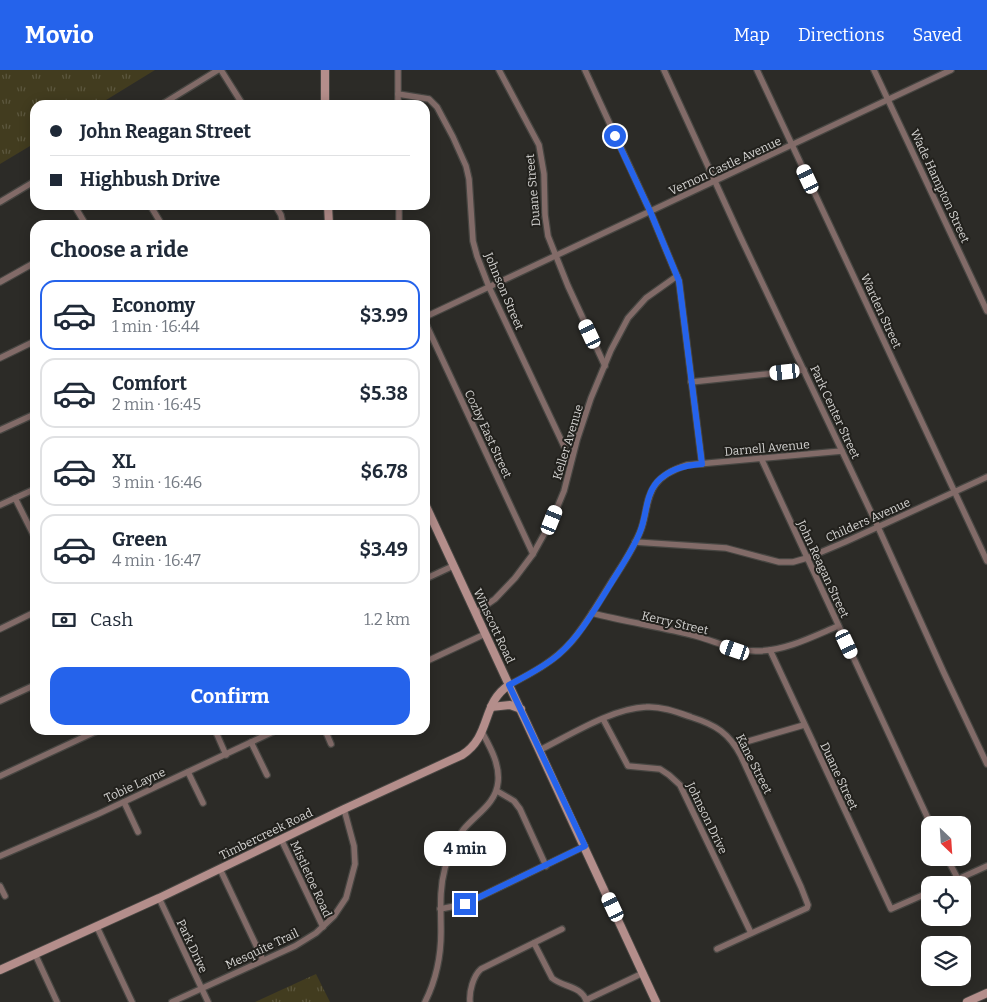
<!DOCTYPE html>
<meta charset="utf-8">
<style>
:root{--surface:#fff;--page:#f2f2f3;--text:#1f2937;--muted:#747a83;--line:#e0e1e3;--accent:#2563eb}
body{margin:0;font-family:Bitter,serif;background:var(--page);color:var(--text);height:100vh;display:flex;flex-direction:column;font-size:19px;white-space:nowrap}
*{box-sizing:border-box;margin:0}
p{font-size:16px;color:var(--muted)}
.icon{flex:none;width:28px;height:28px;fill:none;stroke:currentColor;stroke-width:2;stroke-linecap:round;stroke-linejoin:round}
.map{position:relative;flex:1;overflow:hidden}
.side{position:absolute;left:30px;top:150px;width:400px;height:515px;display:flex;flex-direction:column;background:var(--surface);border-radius:15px;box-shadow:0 2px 12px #0003}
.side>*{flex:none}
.guide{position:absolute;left:30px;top:30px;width:400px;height:110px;border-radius:15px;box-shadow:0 2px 12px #0003;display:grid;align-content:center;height:110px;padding:0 20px;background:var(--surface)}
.needle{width:32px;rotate:155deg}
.buttons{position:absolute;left:921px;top:746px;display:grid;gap:10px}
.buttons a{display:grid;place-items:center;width:50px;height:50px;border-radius:10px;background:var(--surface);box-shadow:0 2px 12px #0003;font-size:25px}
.end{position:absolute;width:22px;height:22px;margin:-11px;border:6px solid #2563eb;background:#fff;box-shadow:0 0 0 2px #fff}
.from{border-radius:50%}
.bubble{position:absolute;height:35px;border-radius:15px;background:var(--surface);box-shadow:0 2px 12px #0003;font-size:16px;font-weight:700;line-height:35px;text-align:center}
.car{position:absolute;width:15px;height:30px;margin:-15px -8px;border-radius:6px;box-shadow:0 0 4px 1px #0007;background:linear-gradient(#fff 24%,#345 0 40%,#fff 0 76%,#345 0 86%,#fff 0)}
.guide b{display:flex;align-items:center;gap:18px;height:48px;font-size:19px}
.guide b+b{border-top:1px solid var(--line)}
.guide i{width:12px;height:12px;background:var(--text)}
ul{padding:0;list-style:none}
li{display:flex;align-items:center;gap:15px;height:70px;margin:0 10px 8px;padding:0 10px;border:2px solid var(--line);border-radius:15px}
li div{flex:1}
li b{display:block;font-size:19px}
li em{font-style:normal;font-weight:700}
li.active{border-color:var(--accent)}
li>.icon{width:45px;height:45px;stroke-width:1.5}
h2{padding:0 20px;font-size:22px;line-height:60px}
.pay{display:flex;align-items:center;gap:12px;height:55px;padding:0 20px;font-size:19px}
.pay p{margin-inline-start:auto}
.button{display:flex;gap:10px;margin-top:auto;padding:10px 20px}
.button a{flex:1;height:58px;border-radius:15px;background:var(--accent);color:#fff;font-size:20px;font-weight:700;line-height:58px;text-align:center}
header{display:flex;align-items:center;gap:30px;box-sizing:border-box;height:70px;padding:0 25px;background:var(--accent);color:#fff}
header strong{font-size:24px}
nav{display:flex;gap:28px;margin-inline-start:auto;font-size:18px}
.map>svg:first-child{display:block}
.park{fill:url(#park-tufts)}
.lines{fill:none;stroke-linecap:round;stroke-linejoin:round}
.street-casing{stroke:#474642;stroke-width:8}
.secondary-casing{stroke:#474642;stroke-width:10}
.street{stroke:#826b68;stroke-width:5.5}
.secondary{stroke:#b48e8b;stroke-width:8}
.route{stroke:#2563eb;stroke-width:6}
.labels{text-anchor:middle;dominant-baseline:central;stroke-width:4;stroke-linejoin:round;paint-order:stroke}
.street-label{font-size:12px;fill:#d4d3d1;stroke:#22211d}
</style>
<header>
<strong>Movio</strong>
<nav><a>Map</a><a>Directions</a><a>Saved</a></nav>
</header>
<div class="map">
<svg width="987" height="932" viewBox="0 0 987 932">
<defs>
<pattern id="park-tufts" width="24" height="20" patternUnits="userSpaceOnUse" patternTransform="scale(1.25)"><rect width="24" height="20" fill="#423c1f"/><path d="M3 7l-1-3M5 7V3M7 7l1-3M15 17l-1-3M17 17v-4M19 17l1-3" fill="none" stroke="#5c573e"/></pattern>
</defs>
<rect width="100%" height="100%" fill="#2c2b27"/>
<g class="park">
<polygon points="0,0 155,0 98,35 35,35 35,73 0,94"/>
<polygon points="316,904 330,932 255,932"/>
</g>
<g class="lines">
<defs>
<g id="street">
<polyline points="221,0 243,35"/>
<polyline points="398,0 398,35"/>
<polyline points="499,0 539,75 544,104 545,145 548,166 568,216 605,296"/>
<polyline points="585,0 650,141 679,211 702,394"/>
<polyline points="664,0 740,166 878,457 944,603 987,694"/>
<polyline points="757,0 987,491"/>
<polyline points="874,0 987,241"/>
<polyline points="398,24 429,29 437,37 453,67 466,96 469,109 473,171 477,186 489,217 571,391"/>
<polyline points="161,35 218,0"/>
<polyline points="0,132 35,111"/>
<polyline points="74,135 86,155"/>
<polyline points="150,135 162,155"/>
<polyline points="275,135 281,145 283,155"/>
<polyline points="399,135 399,155"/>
<polyline points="0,212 34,193"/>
<polyline points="425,247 951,0"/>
<polyline points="425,252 533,484"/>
<polyline points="0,288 35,271"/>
<polyline points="691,312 804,300"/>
<polyline points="0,360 35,344"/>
<polyline points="761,388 931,755"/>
<polyline points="15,428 35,468"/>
<polyline points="0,435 35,419"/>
<polyline points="635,472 726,478 779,492 793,492 807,488 845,472 987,407"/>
<polyline points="425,509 453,496"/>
<polyline points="475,543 495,529 515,508 533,484 552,450 564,421 577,370 591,328 611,280 628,248 646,228 677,206"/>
<path d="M592 543C626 552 662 557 696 566 718 572 735 582 759 581 787 580 812 567 838 556"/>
<polyline points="0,559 35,542"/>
<polyline points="770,580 891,839 930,822"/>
<polyline points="425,592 485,564"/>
<path d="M509 615C532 603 555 591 572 571 587 553 599 532 612 511 622 496 633 479 640 462 647 446 645 429 655 415 663 404 674 399 687 395L842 381"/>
<polyline points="0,631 35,615"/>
<polyline points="603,649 628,696 660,699 669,705 680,715 751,863"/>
<polyline points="215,660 226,685"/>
<polyline points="325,660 331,674"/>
<polyline points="251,672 267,705"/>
<polyline points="735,675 804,655"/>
<path d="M540 680C570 665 613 638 646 637 661 636 677 642 691 647 716 655 729 663 741 686L801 817 808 835 807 838 717 879"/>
<polyline points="188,702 203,733"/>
<polyline points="0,706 99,660"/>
<polyline points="497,721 514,731 520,739 546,796"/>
<polyline points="124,732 138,762"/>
<polyline points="281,769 323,857"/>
<polyline points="0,786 98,744 277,660"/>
<polyline points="947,788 958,809"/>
<polyline points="220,799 263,890"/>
<polyline points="945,815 987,796"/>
<polyline points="0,816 5,826"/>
<polyline points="159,828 208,932"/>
<polyline points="440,839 465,834 585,776"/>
<polyline points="97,857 132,932"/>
<path d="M534 873 552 908C564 918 581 915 587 932"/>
<polyline points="35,884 57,932"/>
<polyline points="586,930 643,903"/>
<polyline points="172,932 295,876 316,863 334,846 346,828 355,794 354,776 344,739"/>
<path d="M425 932C436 910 441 887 441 862 441 840 439 820 445 798 449 785 455 771 463 760 476 744 496 734 498 712 500 694 490 677 482 662"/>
<path d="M470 932C469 922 473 906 481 899L562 859"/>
</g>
<g id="secondary">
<polyline points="325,0 325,35"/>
<polyline points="328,135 329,155"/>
<polyline points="425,434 656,932"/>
<polyline points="491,637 510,635 521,639"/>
<path d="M0 900 159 828 344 739 462 685C492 666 481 633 509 615"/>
<polyline points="967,932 987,923"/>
</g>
</defs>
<use href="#street" class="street-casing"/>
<use href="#secondary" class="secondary-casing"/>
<use href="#street" class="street"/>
<use href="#secondary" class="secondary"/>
</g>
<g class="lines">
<path class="route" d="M465 834 585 776 509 615C526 606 544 597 558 585 580 566 595 539 610 515 620 498 633 480 640 462 647 445 645 426 657 412 669 399 685 395 702 394L679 211 650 141 615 66"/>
</g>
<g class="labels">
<g class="street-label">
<text transform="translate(725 96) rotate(-25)">Vernon Castle Avenue</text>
<text transform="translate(940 116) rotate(65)">Wade Hampton Street</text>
<text transform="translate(533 120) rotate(-95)">Duane Street</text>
<text transform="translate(504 221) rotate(67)">Johnson Street</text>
<text transform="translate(881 241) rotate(65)">Warden Street</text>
<text transform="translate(835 342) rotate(65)">Park Center Street</text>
<text transform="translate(488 364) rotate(65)">Cozby East Street</text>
<text transform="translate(568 372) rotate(-73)">Keller Avenue</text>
<text transform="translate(767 378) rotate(-5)">Darnell Avenue</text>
<text transform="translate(868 450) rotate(-24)">Childers Avenue</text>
<text transform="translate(823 499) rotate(65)">John Reagan Street</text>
<text transform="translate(675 553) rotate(13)">Kerry Street</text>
<text transform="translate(494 556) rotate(65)">Winscott Road</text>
<text transform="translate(754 694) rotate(63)">Kane Street</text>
<text transform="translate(839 706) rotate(65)">Duane Street</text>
<text transform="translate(135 715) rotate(-25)">Tobie Layne</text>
<text transform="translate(707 748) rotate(64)">Johnson Drive</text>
<text transform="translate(266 764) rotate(-26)">Timbercreek Road</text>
<text transform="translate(311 809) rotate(65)">Mistletoe Road</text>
<text transform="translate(192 876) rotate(65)">Park Drive</text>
<text transform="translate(262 879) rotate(-25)">Mesquite Trail</text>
</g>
</g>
</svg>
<div class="buttons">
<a><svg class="needle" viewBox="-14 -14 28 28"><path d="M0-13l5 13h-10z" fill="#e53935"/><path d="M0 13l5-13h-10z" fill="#747a83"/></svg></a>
<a><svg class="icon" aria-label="locate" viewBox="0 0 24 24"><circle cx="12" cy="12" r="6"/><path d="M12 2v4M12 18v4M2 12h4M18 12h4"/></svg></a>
<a><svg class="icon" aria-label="layers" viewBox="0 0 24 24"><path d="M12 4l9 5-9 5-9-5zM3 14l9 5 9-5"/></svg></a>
</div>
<i class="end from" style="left:615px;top:66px"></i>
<i class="end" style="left:465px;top:834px"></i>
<div class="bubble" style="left:424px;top:761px;width:82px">4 min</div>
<i class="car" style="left:808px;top:109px;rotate:335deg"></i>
<i class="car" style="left:590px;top:264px;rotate:335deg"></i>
<i class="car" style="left:785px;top:302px;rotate:264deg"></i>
<i class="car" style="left:552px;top:450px;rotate:22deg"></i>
<i class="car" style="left:847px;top:574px;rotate:155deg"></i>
<i class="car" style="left:735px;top:580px;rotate:289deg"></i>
<i class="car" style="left:613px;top:837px;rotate:335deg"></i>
<div class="guide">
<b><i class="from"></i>John Reagan Street</b>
<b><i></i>Highbush Drive</b>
</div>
<section class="side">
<h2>Choose a ride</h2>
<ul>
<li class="active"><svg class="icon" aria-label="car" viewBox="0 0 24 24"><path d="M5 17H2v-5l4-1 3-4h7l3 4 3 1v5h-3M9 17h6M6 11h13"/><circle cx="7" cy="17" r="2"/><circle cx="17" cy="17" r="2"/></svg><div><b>Economy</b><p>1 min · 16:44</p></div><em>$3.99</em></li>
<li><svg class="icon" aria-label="car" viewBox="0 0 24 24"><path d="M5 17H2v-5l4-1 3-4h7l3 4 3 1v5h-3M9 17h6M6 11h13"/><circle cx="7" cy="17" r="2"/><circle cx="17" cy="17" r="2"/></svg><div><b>Comfort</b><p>2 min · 16:45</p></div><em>$5.38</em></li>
<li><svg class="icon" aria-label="car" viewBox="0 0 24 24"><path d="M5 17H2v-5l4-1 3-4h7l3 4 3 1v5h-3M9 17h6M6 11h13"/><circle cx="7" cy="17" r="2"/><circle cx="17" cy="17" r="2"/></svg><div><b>XL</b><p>3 min · 16:46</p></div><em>$6.78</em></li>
<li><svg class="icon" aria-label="car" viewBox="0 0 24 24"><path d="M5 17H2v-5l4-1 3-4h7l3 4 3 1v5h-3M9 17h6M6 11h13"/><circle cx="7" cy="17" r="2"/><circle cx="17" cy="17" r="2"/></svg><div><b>Green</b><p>4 min · 16:47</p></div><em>$3.49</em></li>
</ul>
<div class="pay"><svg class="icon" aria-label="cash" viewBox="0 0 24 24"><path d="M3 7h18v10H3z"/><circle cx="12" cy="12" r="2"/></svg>Cash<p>1.2 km</p></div>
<div class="button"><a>Confirm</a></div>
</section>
</div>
